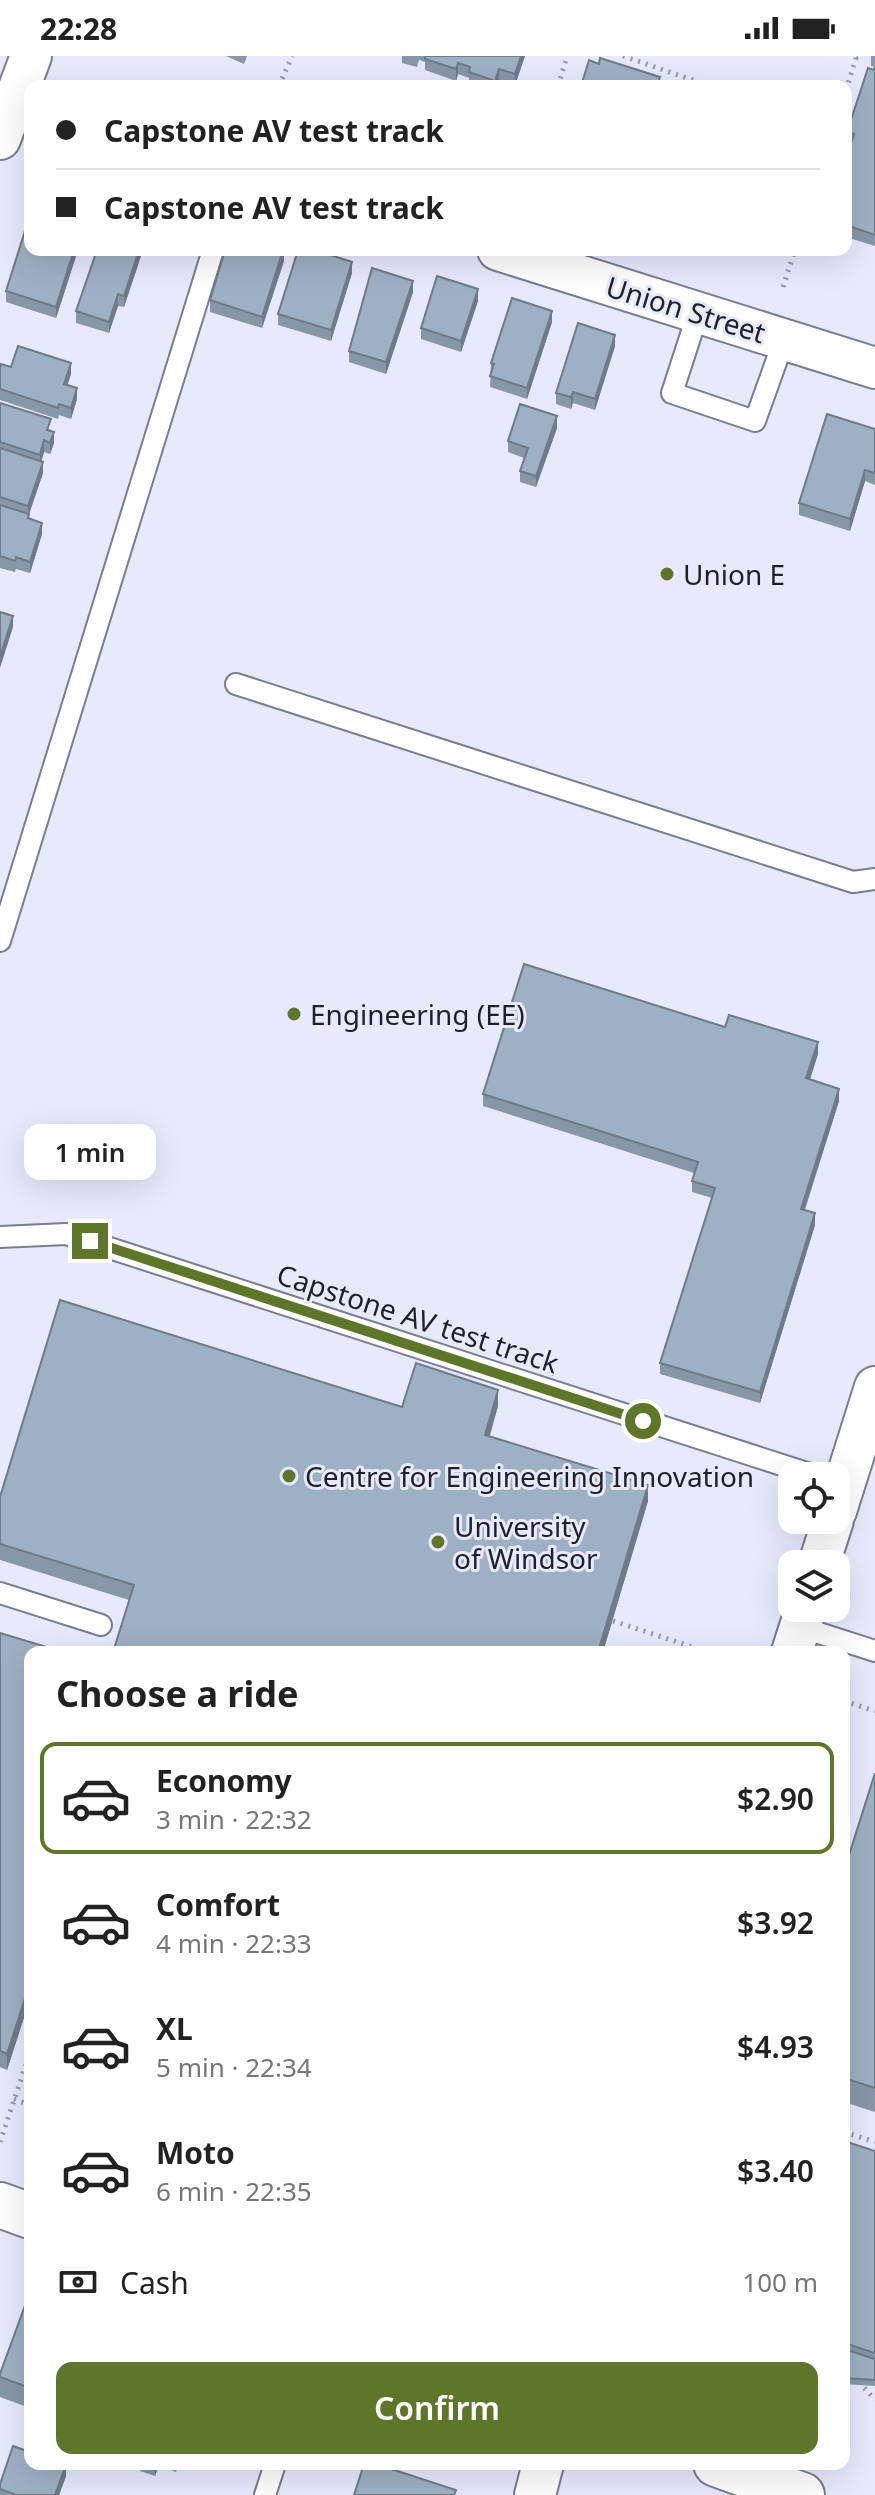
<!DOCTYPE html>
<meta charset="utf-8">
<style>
:root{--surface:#fff;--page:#f6f6f6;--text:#222;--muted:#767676;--line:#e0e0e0;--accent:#5e7629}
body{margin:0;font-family:"Noto Sans",sans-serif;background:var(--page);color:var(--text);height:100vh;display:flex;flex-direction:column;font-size:30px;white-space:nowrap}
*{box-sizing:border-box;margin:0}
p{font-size:26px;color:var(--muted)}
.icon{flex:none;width:44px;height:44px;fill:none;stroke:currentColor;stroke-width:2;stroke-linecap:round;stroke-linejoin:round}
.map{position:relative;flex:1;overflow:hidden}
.panel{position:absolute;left:24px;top:1590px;width:826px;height:824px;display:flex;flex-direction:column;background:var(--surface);border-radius:16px;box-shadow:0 8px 32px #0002}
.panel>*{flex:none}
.banner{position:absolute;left:24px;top:24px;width:828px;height:176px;border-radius:16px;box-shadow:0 8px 32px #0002;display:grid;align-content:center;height:176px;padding:0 32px;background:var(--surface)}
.tools{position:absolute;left:778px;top:1406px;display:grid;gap:16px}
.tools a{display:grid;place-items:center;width:72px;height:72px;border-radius:16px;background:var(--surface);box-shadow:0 8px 32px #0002;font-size:40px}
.end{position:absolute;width:36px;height:36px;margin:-18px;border:10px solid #5e7629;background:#fff;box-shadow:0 0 0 4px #fff}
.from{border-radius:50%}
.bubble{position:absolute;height:56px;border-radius:16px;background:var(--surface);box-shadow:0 8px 32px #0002;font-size:26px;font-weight:600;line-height:56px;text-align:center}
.banner b{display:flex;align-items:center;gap:28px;height:76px;font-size:30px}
.banner b+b{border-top:2px solid var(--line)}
.banner i{width:20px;height:20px;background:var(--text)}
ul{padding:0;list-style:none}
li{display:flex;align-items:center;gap:24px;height:112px;margin:0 16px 12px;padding:0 16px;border:4px solid transparent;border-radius:16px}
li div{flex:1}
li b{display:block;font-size:30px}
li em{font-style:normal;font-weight:600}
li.current{border-color:var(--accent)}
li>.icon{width:72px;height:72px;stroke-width:1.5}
h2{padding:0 32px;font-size:36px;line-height:96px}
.pay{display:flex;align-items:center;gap:20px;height:88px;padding:0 32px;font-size:30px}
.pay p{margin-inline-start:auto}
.button{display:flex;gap:16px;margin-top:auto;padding:16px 32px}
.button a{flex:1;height:92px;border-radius:16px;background:var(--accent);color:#fff;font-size:32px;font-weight:600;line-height:92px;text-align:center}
.status{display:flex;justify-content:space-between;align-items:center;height:56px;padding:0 40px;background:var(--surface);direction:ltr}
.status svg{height:22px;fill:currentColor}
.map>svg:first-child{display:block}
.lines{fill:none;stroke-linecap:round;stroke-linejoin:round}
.lane-casing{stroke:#7a7d93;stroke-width:24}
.street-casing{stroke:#7a7d93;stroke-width:44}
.secondary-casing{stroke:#7a7d93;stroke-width:48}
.path{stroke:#9698a7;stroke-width:5;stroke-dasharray:2 6;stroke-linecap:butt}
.lane{stroke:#fff;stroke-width:20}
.street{stroke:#fff;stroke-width:40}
.secondary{stroke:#fff;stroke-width:44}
.wall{fill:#8897a8}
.shaded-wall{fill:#6f7b88}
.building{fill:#9eb0c3;stroke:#6f7b88;stroke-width:2}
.route{stroke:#5e7629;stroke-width:10}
.poi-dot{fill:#5e7629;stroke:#e7eafd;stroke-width:3}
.labels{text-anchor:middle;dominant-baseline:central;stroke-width:6;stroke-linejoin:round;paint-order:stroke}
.street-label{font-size:28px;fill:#1f2029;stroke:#e7eafd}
.poi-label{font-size:28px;fill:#1f2029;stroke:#e7eafd;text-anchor:start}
</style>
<div class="status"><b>22:28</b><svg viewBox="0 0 49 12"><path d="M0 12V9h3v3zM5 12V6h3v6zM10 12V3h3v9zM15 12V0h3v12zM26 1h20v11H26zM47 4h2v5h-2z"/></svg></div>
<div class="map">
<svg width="875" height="2439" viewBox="0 0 875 2439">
<rect width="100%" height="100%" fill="#e7eafd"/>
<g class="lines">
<defs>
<g id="lane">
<polyline points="698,257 672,337 755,365 784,284"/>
<polyline points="236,628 853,826 875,823"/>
<polyline points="0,885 213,194"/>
<polyline points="0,1181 66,1178 816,1420"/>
<polyline points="0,1537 101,1569"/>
<polyline points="800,1571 875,1595"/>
<polyline points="265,2439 275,2408"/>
</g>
<g id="street">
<polyline points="0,83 31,0"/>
<polyline points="498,194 875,312"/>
<polyline points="836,1455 875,1331"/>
<polyline points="819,1508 833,1464"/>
<polyline points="792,1596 806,1552"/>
<polyline points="535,2439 543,2408"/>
</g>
<g id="secondary">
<polyline points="0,2149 30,2160"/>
<polyline points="716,2408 802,2439"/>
</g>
</defs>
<use href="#lane" class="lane-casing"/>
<use href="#street" class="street-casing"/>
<use href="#secondary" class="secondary-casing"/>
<g class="path">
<polyline points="623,0 710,30"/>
<polyline points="279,30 292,0"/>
<polyline points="558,30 567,0"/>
<polyline points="846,34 856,2 854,0"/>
<polyline points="783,231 795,194"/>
<polyline points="613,1565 708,1596"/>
<polyline points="844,1645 875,1655"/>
<polyline points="14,2043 30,2049"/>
<polyline points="844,2076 875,2086"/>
<polyline points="0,2086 30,1997"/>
<polyline points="859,2326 875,2344"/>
</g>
<use href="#lane" class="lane"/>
<use href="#street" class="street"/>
<use href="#secondary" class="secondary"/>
</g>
<g class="wall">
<polygon points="226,0 247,0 244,8"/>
<polygon points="402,0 525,0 515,29 499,24 497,30 477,30 469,27 469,22 458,18 456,25 425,14 425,6 419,4 417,11 402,7"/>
<polygon points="871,0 875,0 875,190 846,181 846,94 849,94 851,88 847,87 847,76 875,11 871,10"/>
<polygon points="78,194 56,262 6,246 6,235"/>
<polygon points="141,194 141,200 124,251 118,250 109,277 76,267 76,255"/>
<polygon points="284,205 262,272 210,256 210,244"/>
<polygon points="352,217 331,285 278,269 278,258"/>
<polygon points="413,236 386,318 349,306 349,295"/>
<polygon points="478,245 461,296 421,283 421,272"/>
<polygon points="552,266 527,343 490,331 491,307"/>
<polygon points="615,290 595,354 573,347 571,353 556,348 556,337"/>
<polygon points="11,311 71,318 67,329 77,343 71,363 59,359 58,363 0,344 0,313"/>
<polygon points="0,347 51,374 54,387 50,398 44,396 41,405 43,417 29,458 29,463 42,478 30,517 16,513 15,516 0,512"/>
<polygon points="557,372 536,431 520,426 520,415 524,402 508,396 508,385"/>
<polygon points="875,373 875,429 865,425 850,475 799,459 799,447"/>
<polygon points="725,971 818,998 810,1024 839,1045 805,1154 815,1169 760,1347 660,1318 660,1307 712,1142 692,1136 692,1125 694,1117 483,1050 483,1038"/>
<polygon points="498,1350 490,1380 648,1445 603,1596 113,1596 129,1544 0,1504 0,1441 402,1351"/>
<polygon points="0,1577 30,1596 30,1943 7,2014 0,2011"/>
<polygon points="875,1717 875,2056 844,2046 844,1815"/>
<polygon points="844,2085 875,2095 875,2330 844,2328"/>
<polygon points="30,2245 30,2352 0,2341 0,2321"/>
<polygon points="140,2408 179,2408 176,2416 159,2410 155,2420 140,2415"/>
<polygon points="66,2420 59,2439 0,2439 0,2428"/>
</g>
<g class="shaded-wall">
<polygon points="521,0 525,0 515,29 515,18"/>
<polygon points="458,7 458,18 456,25 456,13"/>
<polygon points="499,13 499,24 497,30 495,30 495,25"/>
<polygon points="74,194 78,194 56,262 56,251"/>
<polygon points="139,194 141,194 141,200 124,251 124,240"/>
<polygon points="284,194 284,205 262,272 262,261"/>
<polygon points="352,206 352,217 331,285 331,274"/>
<polygon points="413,225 413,236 386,318 386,306"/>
<polygon points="478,233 478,245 461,296 461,285"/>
<polygon points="118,238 118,250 109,277 109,266"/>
<polygon points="552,255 552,266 527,343 527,332"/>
<polygon points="615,279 615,290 595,354 595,343"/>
<polygon points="71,307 71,318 64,340 64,328"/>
<polygon points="77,332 77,343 71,363 71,352"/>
<polygon points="573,336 573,347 571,353 571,341"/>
<polygon points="557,360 557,372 536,431 536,420"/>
<polygon points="54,376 54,387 50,398 50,387"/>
<polygon points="44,384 44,396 40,410 40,399"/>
<polygon points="43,406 43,417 29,458 29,470 28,450"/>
<polygon points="865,414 865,425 850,475 850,463"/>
<polygon points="42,467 42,478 30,517 30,506"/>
<polygon points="13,560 13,571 0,612 0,601"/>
<polygon points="818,986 818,998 806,1034 806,1022"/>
<polygon points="839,1033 839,1045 801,1164 801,1153"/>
<polygon points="815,1157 815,1169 760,1347 760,1336"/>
<polygon points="498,1334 498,1350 485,1394 485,1379"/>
<polygon points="648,1429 648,1445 603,1596 598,1596"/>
<polygon points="30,1927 30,1943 7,2014 7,1998"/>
<polygon points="155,2408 159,2408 155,2420"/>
<polygon points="66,2409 66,2420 59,2439 55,2439"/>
</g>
<g class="building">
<polygon points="425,0 521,0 515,18 499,13 495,25 469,16 470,11 458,7 456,13 425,3"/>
<polygon points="600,2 660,21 658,27 670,30 581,30 589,4 599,8"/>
<polygon points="875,10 875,179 846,169 846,94 849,94 854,78 847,76 868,12 874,14"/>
<polygon points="678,26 691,30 676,30"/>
<polygon points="30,159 30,194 74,194 56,251 6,235"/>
<polygon points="97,194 139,194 124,240 118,238 109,266 76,255"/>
<polygon points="225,194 283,194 262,261 210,244"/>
<polygon points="298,194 315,194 352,206 331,274 278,258"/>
<polygon points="372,212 413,225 386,306 349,295"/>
<polygon points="437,220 478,233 461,285 421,272"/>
<polygon points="512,242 552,255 527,332 490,320 494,308 491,307"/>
<polygon points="578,267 615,279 595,343 573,336 571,341 556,337"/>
<polygon points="18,290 71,307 64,328 77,332 71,352 59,348 58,352 0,333 0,313 1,308 11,311"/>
<polygon points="0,347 51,363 47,374 54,376 50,387 44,384 40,399 0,386"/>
<polygon points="520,348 557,360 536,420 520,415 528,392 508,385"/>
<polygon points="827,358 875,373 875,417 865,414 850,463 799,447"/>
<polygon points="0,392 43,406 28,450 0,441"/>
<polygon points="0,449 29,458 28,462 42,467 30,506 16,501 15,505 0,500"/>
<polygon points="0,556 13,560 0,601"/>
<polygon points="524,908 725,971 729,959 818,986 806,1022 839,1033 801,1153 815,1157 760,1336 660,1307 715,1132 692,1125 698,1106 483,1038"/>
<polygon points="60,1244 402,1351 416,1307 498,1334 485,1379 648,1429 598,1596 113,1596 134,1529 0,1488 0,1441"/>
<polygon points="0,1577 63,1596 30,1596 30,1927 7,1998 0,1995"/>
<polygon points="875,1717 875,2032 844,2022 844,1815"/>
<polygon points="844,2085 875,2095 875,2297 844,2287"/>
<polygon points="27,2244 30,2245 30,2332 0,2321 0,2318"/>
<polygon points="844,2293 875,2303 875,2324 844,2322"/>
<polygon points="13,2390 30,2396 30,2408 66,2409 55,2439 16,2439 0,2433 0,2428"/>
<polygon points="364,2408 376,2408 456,2434 454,2439 354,2439"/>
</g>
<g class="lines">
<polyline class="route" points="90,1185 643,1365"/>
</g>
<g class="poi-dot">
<circle cx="667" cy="518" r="8"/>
<circle cx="294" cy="958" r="8"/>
<circle cx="289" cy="1420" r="8"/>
<circle cx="438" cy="1486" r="8"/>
</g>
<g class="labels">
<g class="street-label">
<text transform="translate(686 253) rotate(17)">Union Street</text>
<text transform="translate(418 1262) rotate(18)">Capstone AV test track</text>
</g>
<g class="poi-label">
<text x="683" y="518">Union E</text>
<text x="310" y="958">Engineering (EE)</text>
<text x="305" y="1420">Centre for Engineering Innovation</text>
<text x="454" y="1470">University<tspan x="454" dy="32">of Windsor</tspan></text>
</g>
</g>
</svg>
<div class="tools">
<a><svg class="icon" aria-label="locate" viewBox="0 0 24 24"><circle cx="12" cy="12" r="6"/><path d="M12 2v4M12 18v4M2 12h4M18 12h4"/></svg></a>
<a><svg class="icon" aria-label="layers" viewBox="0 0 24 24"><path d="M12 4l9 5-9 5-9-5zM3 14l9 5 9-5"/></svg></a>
</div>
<i class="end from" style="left:643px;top:1365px"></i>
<i class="end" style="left:90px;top:1185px"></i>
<div class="bubble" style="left:24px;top:1068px;width:132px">1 min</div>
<div class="banner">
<b><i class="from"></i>Capstone AV test track</b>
<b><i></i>Capstone AV test track</b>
</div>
<section class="panel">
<h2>Choose a ride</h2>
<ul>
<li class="current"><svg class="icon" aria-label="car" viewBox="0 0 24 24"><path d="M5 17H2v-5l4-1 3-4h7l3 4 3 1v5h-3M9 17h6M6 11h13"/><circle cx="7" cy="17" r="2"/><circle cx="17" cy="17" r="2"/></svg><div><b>Economy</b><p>3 min · 22:32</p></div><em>$2.90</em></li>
<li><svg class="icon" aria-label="car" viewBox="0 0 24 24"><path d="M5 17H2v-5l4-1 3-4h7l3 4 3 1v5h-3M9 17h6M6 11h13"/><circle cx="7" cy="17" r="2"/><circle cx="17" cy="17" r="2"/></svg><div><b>Comfort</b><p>4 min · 22:33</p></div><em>$3.92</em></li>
<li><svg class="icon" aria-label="car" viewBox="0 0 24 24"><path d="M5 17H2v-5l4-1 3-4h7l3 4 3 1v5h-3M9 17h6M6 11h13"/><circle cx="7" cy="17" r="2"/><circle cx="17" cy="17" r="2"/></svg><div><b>XL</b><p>5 min · 22:34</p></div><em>$4.93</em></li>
<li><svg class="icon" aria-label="car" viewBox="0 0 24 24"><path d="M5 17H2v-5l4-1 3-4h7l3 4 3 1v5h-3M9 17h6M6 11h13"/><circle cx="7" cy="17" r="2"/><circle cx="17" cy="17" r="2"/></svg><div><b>Moto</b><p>6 min · 22:35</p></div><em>$3.40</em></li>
</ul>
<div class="pay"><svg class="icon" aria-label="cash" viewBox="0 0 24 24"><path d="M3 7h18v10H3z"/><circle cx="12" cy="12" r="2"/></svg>Cash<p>100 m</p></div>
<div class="button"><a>Confirm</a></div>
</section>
</div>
